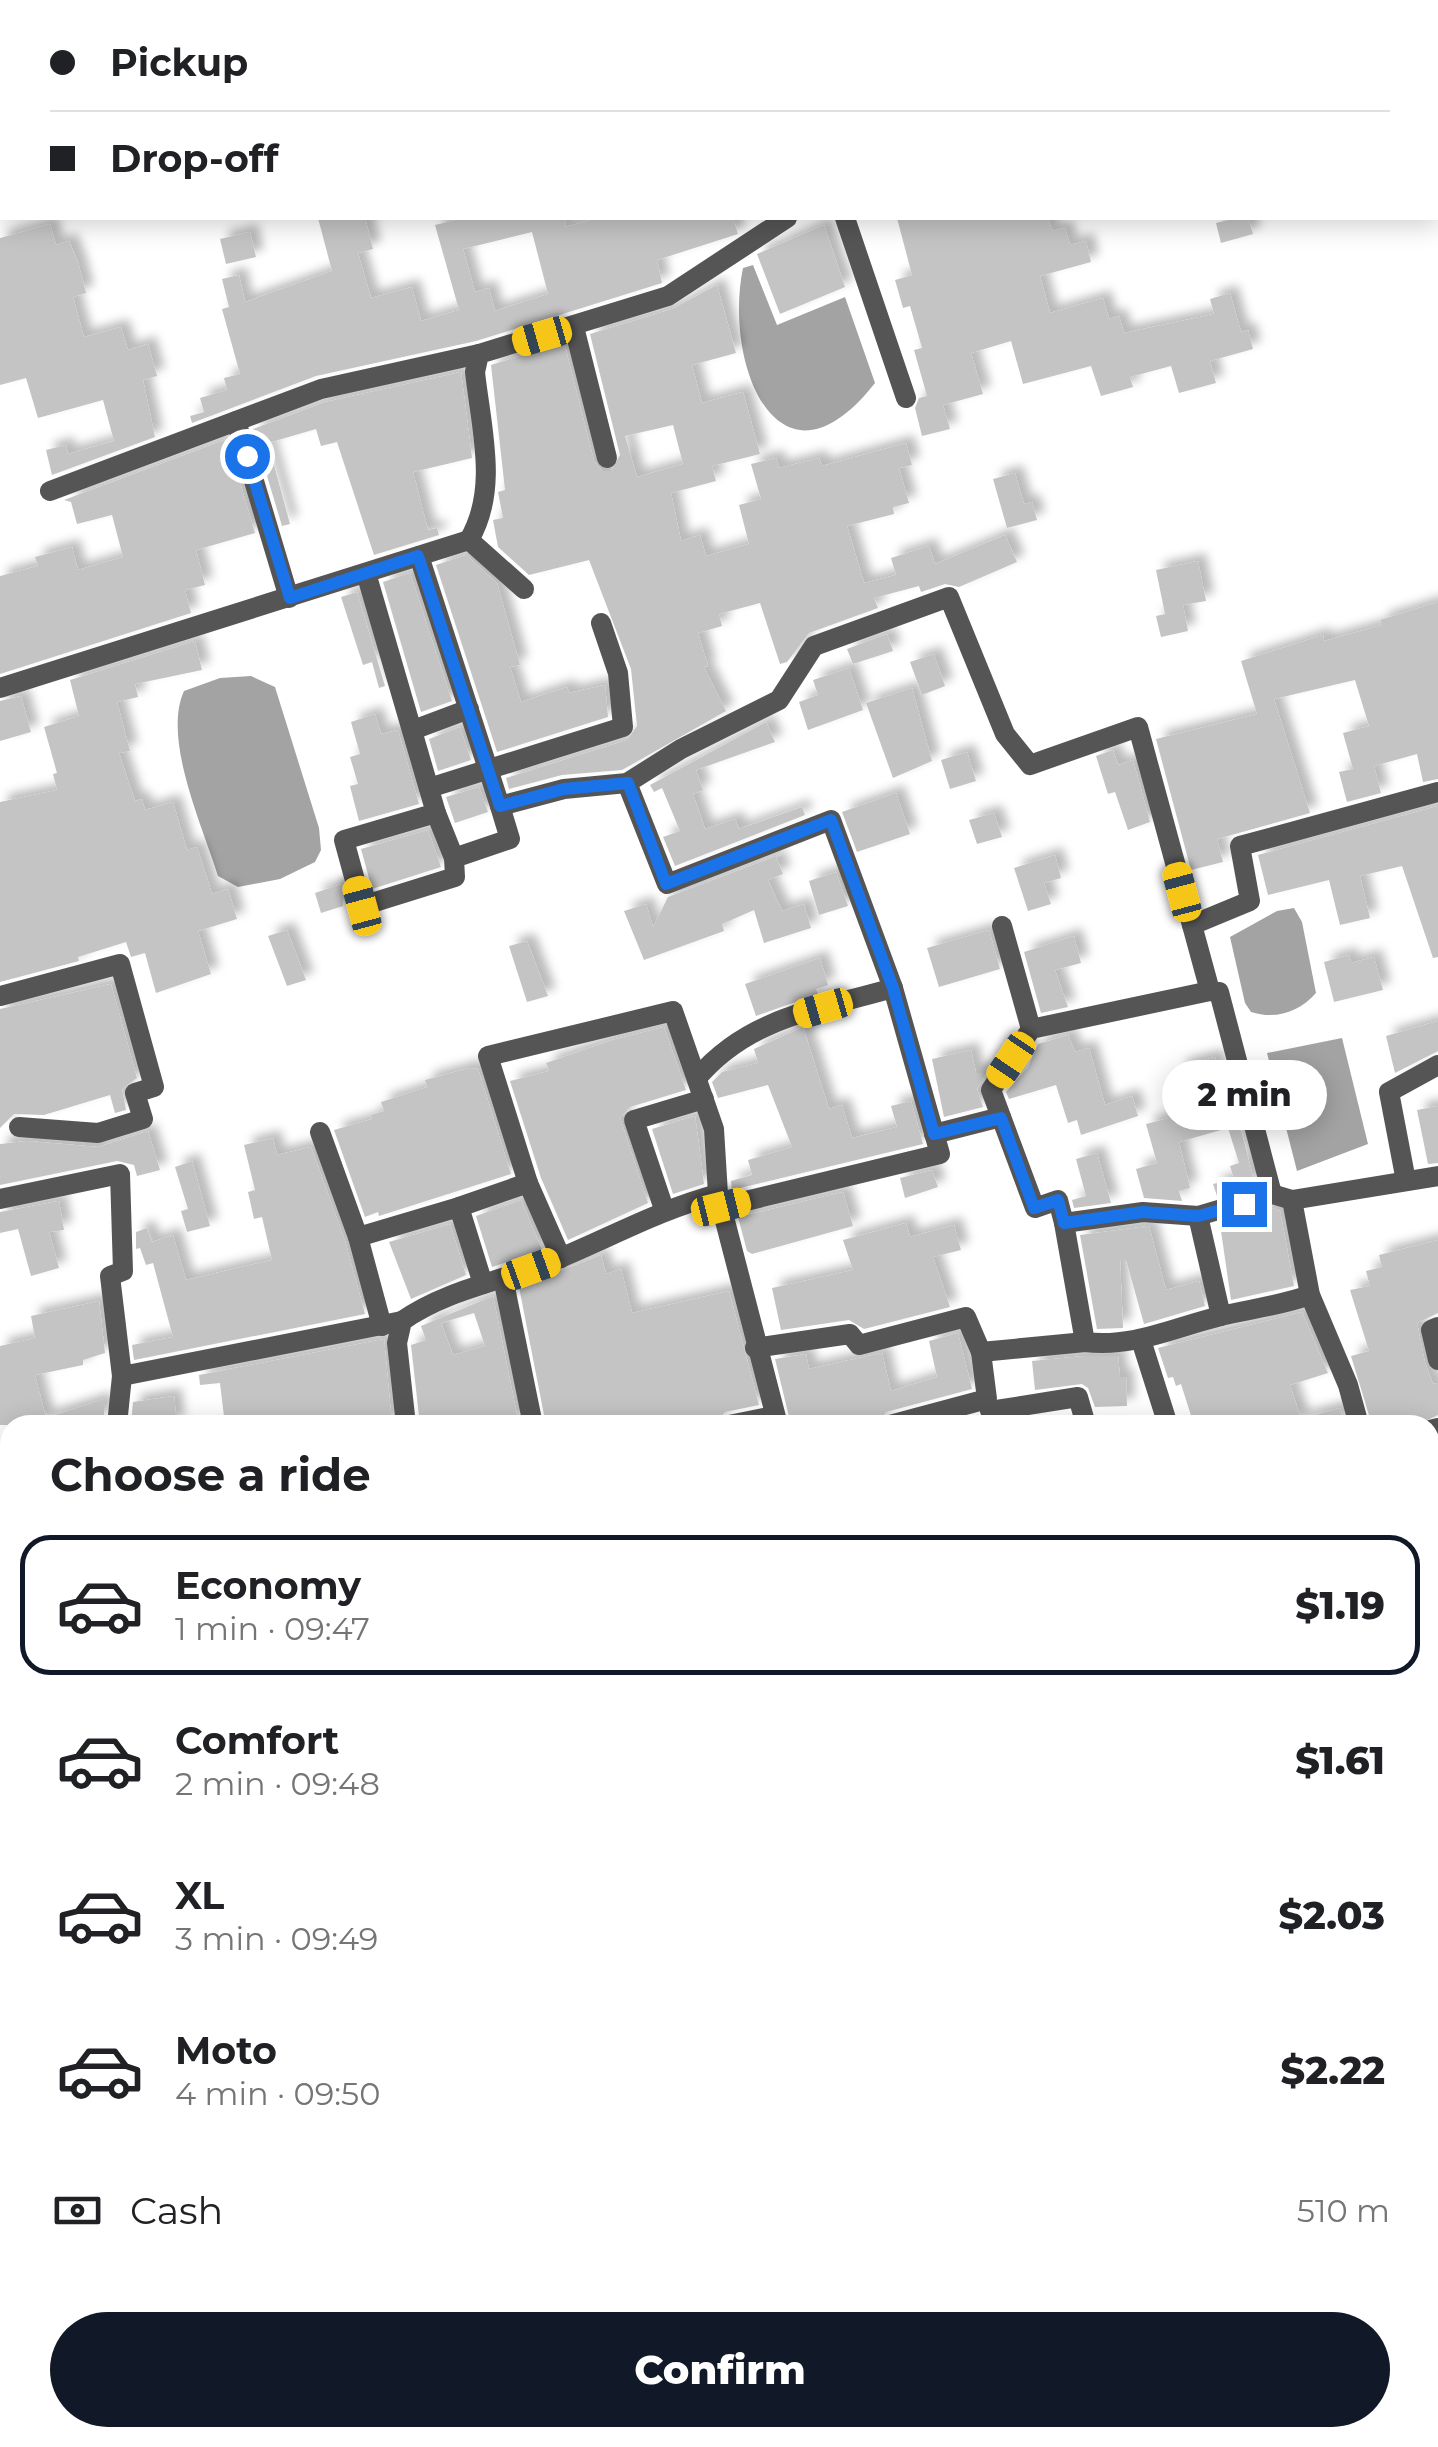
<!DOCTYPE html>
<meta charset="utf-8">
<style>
:root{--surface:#fff;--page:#f2f2f2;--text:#202124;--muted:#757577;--line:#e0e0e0;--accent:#111827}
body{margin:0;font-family:Montserrat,sans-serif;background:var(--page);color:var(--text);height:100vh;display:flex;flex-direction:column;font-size:38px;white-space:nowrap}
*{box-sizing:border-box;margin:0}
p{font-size:32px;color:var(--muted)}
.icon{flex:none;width:55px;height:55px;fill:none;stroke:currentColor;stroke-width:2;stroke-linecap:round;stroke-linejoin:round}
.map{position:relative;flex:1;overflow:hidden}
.side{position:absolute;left:0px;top:1415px;width:1440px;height:1032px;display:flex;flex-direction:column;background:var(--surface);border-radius:30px 30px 0 0;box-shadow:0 5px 25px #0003}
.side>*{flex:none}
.banner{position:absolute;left:0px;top:0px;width:1440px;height:220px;box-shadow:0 5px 25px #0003;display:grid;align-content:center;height:220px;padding:0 50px;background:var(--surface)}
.end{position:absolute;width:45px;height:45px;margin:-22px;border:12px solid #1a73e8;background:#fff;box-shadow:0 0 0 5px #fff}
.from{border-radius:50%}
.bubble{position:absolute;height:70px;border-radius:35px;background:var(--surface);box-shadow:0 5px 25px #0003;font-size:32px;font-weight:800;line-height:70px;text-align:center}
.car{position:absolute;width:30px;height:60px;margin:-30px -15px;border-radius:12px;box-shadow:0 0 8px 2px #0007;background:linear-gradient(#f5c518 24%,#345 0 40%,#f5c518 0 76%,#345 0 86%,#f5c518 0)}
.banner b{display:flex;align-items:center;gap:35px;height:95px;font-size:38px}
.banner b+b{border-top:2px solid var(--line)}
.banner i{width:25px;height:25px;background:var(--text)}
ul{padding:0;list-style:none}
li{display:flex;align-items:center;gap:30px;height:140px;margin:0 20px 15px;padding:0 30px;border:5px solid transparent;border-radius:30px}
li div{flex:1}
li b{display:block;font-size:38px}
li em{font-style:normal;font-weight:800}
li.selected{border-color:var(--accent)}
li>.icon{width:90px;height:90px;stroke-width:1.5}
h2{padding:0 50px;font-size:45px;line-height:120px}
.pay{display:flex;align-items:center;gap:25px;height:110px;padding:0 50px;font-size:38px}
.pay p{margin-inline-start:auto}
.button{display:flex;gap:20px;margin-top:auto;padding:20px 50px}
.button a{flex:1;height:115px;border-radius:60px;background:var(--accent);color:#fff;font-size:40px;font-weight:800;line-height:115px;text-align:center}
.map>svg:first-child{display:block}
.water{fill:#a3a3a3}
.building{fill:#c4c4c4;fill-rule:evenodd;filter:url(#shadow)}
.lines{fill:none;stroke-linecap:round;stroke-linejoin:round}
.minor{stroke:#555;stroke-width:20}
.route{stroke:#1a73e8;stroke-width:12}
</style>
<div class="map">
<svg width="1438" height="2447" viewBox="0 0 1438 2447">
<defs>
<filter id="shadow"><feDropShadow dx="8" dy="-8" stdDeviation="5" flood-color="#0004"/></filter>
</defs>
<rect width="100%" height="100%" fill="#fff"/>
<g class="water">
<path d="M753 265 777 325 845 297 875 383C779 505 723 364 743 268Z"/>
<path d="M251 676 275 687 319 828 321 850 315 862 280 879 238 887 218 876C203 827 162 739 184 691L220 678Z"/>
<path d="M1294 908 1302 922 1316 993C1299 1012 1276 1020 1251 1012L1245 1003 1230 937 1277 911Z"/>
<polygon points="1342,1038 1368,1144 1297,1171 1267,1053"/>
</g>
<g class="building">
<path d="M318 218H365L373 249 358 253 371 298 412 287 421 321 459 310 435 225 464 218H566L565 227 598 218H733L738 234 657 260 662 283 476 341 316 376 192 423 190 416 204 412 200 398 227 390 224 378 240 374 222 309 229 307 222 279 239 275 245 302 332 271ZM532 232 548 294 495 311 489 288 475 292 463 249Z"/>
<polygon points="897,218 1048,218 1052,231 1065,228 1070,245 1086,241 1091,262 1040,276 1050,313 1103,298 1109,319 1119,316 1124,333 1214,314 1210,299 1230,293 1241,332 1248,330 1253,349 1210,361 1216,383 1179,393 1171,366 1130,377 1133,387 1101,396 1091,366 1023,384 1011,341 971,353 983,394 943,405 950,429 922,436 915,408 919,398 927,396 914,350 922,348 910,306 903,308 895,280 912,275"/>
<polygon points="1237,218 1248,218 1253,234 1221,243 1216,223"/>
<polygon points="50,224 56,245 69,241 78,262 86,293 73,297 84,337 121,327 128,350 148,344 157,376 143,380 155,437 52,475 46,450 66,445 68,454 114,441 103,400 38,418 26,378 0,385 0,238"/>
<polygon points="824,225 845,287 780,314 757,254"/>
<polygon points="250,232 256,257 226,264 220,239"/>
<path d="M717 285 736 353 692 365 702 403 743 392 760 454 712 466 716 481 671 493 681 541 700 535 706 556 749 544 739 505 761 499 751 464 776 458 779 468 819 458 822 466 906 443 912 465 899 468 909 503 893 507 894 514 847 526 864 583 896 575 891 558 929 546 935 564 1005 535 1017 562 959 587 945 584 921 592 919 586 874 598 878 608 809 633 787 662 780 664 760 603 719 614 722 626 698 633 708 666 704 667 726 711 622 770 562 775 509 789 506 778 627 740 637 726 631 669 589 560 529 575 498 547 493 520 503 518 498 492 505 490 491 365 564 342 594 461 602 471H611L620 455 590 334 672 309ZM673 425 683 464 637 477 625 436Z"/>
<polygon points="461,372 472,458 413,472 428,530 437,528 439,535 374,555 337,442 321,446 316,429 268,443 290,524 282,526 253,429 325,402"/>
<polygon points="227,439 255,533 196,550 205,585 185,590 191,613 0,674 0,576 38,566 35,557 72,547 78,570 123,557 112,515 77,524 71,502 64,500"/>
<polygon points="1015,473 1024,504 1032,502 1037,520 1007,528 993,479"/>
<polygon points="466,555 497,583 520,665 510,667 521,702 567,687 569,693 605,685 608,717 497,752 436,565"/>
<polygon points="1198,561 1206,601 1183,605 1188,631 1161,637 1156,616 1165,614 1156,570"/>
<polygon points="410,573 452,701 421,712 383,582"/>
<polygon points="357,592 385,686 379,688 372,662 363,665 341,597"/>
<polygon points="1438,602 1438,779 1423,782 1417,754 1374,766 1381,793 1347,802 1339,772 1353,769 1343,733 1369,726 1355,680 1274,699 1310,813 1217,839 1223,862 1191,870 1156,739 1257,714 1241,661 1323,635 1324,641 1382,625 1380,620"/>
<polygon points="887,634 893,651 853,664 847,649"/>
<polygon points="195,641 202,670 135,684 138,697 117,702 130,751 119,753 135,801 142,799 145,810 173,802 187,850 197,847 212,894 228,889 237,919 198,931 211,974 156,993 145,953 131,957 126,942 78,957 79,961 0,982 0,802 57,790 53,774 57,773 44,727 79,716 70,680"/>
<polygon points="934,654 945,686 922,695 910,662"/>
<polygon points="849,668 863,710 808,730 799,702 818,695 813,680"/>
<polygon points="912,688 932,761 893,778 866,703"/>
<polygon points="21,696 31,732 0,741 0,701"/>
<polygon points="375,714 381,734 398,730 419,804 359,821 350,786 358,784 350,757 360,754 351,722"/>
<polygon points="766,722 775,742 696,770 703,790 693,794 705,829 735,819 739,829 802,807 805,815 675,866 663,837 680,831 662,788 654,792 650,785"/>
<polygon points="460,727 471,760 438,771 429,739"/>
<polygon points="1113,750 1118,765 1133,760 1150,822 1128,830 1115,792 1108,794 1096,756"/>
<polygon points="967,752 976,781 950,789 941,760"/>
<polygon points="479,787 488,812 455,823 446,797"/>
<polygon points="896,793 910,834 857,852 842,812"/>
<polygon points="1438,806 1438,957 1433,958 1402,866 1360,876 1370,918 1340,925 1329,880 1268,895 1258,855"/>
<polygon points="994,813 1002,837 977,844 969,820"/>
<polygon points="428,830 441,867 372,889 361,849"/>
<polygon points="789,851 776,857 783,874 768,880 782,911 804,904 811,928 764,943 754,910 722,924 724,931 644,960 624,911 646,904 653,927 668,897"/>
<polygon points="1055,855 1061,878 1044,883 1051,904 1028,911 1014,868"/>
<polygon points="836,872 848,906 819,915 809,881"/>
<polygon points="342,884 343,906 321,913 315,893"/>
<polygon points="287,930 306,980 287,986 268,936"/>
<polygon points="989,930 1000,969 939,987 927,948"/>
<polygon points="1074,936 1081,963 1055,970 1068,1007 1041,1013 1024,952"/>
<polygon points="527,941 548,996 527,1002 509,946"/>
<polygon points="1349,955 1351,963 1374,957 1383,990 1334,1002 1324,962"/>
<polygon points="820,958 828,985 816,989 818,994 756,1016 745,984"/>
<polygon points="111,984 137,1078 122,1089 126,1110 115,1113 110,1095 44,1115 14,1114 0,1128 0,1009"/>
<polygon points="1438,1021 1438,1051 1395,1073 1386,1036"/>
<polygon points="664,1027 686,1090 630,1107 620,1118 648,1203 568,1240 541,1178 510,1081 549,1071 546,1063 612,1040"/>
<polygon points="803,1027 829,1109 842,1105 852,1138 897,1127 891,1106 911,1101 923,1144 732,1190 731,1181 752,1175 748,1160 792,1147 768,1085 718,1098 712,1082 722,1072 758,1063 754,1049"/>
<polygon points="1068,1035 1075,1052 1089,1048 1105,1105 1132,1096 1138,1116 1081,1135 1077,1120 1068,1123 1056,1085 1009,1099 1006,1092 1028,1067 1038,1044"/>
<polygon points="971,1050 976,1073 986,1073 977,1089 983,1107 944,1117 932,1059"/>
<polygon points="1215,1057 1228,1103 1234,1102 1255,1185 1217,1196 1213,1184 1234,1179 1230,1166 1239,1163 1228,1128 1179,1142 1190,1188 1179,1191 1182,1201 1144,1198 1136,1169 1157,1163 1146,1124 1192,1112 1179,1067"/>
<polygon points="469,1068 478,1069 511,1174 379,1216 378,1212 365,1217 334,1130 372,1119 371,1115 384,1111 381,1102 427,1087 425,1080"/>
<polygon points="1438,1106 1438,1163 1428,1164 1417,1110"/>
<polygon points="695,1116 704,1184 673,1194 652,1129"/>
<polygon points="148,1131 160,1170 137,1176 134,1165 117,1161 0,1185 0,1144 27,1141 98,1147"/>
<polygon points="273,1138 277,1155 311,1147 345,1241 365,1314 134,1360 132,1345 173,1337 153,1263 146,1265 140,1248 136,1249 136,1232 147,1228 152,1242 173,1235 186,1280 272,1260 262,1217 254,1219 248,1192 255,1190 244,1145"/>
<polygon points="1097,1153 1111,1203 1074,1208 1072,1200 1086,1196 1076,1159"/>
<polygon points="192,1161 210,1226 187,1232 181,1211 188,1209 175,1167"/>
<polygon points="932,1170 938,1187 905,1198 900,1178"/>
<polygon points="843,1192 853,1226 752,1254 747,1251 738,1217"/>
<polygon points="521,1200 542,1250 492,1267 476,1216"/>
<polygon points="59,1201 64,1230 49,1232 59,1268 31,1276 18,1229 0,1233 0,1212"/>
<polygon points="1272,1208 1280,1211 1294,1286 1231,1300 1220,1224"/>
<polygon points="906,1223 910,1237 954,1225 961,1250 933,1257 950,1307 864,1329 849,1320 781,1330 772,1288 853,1270 843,1240"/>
<polygon points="450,1224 466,1275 411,1299 389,1242"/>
<polygon points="1149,1226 1166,1290 1199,1281 1205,1306 1144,1324 1126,1260 1120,1260 1123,1328 1097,1329 1080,1235"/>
<polygon points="1438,1240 1438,1313 1417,1323 1425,1363 1433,1384 1438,1383 1438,1415 1417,1425 1372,1425 1351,1356 1369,1351 1350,1290 1370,1286 1366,1271 1382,1267 1379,1255"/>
<polygon points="601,1255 606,1274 621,1269 632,1313 729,1291 759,1405 725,1412 716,1423 706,1425 546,1425 519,1287"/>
<path d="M493 1296 519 1425H420L411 1345 426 1340 421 1326ZM474 1313 485 1346 453 1355 441 1323Z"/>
<polygon points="99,1301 105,1353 83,1360 83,1365 35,1375 46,1418 104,1399 104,1417 79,1425 0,1425 0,1346 35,1338 31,1316"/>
<polygon points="1302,1312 1328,1373 1290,1385 1301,1419 1340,1408 1345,1425 1194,1425 1181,1384 1176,1386 1173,1377 1168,1378 1158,1348"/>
<polygon points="958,1333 972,1389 886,1412 877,1425 791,1425 775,1359 806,1354 809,1369 882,1353 891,1391 937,1377 929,1341"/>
<polygon points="384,1339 392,1425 225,1425 220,1383 200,1385 199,1375"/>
<polygon points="1085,1356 1118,1356 1120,1377 1126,1377 1127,1406 1095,1407 1088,1388 1082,1384 1035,1390 1032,1361"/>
<polygon points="174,1396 177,1425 131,1425 133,1402"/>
</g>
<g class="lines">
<g class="minor">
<polyline points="1392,2 1402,0"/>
<polyline points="845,218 906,398"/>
<polyline points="574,327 607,458"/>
<polyline points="236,421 289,598"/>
<polyline points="50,491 321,389 479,354"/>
<polyline points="469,540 524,589"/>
<polyline points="419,556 500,806 564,789 627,783 681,749 779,700 814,646 949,597 1005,734 1030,765 1138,727 1210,991 1219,992 1272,1194"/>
<polyline points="366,573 436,813 344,840 362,906 455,877 454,858 510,839 500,806"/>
<path d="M0 688 469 540C499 489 481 428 475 372L479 354 668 296 787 218"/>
<polyline points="413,730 469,709"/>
<path d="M627 783 667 884 831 820 893 988C818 1010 750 1016 697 1078"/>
<polyline points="429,788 623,727 618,673 601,623"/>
<polyline points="436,813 454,858"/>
<polyline points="1192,925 1250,901 1240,846 1438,792"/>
<polyline points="1002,926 1031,1029"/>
<polyline points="1210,991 1031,1029 991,1090 1035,1208 1058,1200 1064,1223 1143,1212 1198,1216 1272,1194 1292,1200 1438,1176"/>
<polyline points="0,996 120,964 154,1087 135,1093 143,1119 98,1133 19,1127"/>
<polyline points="320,1132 358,1237"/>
<polyline points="934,1134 1001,1117"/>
<polyline points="1406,1181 1389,1092 1438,1065"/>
<polyline points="528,1183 488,1056 673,1011 714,1129 718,1194"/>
<polyline points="0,1199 120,1174 123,1271 110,1276 122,1376 402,1321"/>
<polyline points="1292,1200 1310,1295 1348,1385 1359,1425"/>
<polyline points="459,1207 528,1183 561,1258"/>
<polyline points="721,1207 940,1154 893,988"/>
<polyline points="664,1209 634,1120 704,1099"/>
<polyline points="1198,1216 1221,1316"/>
<path d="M1064 1223 1085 1342C1132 1348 1173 1328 1217 1317 1249 1309 1279 1306 1310 1295"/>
<polyline points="503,1278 533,1425"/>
<polyline points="382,1326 358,1237 459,1207 483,1284"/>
<polyline points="1438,1327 1431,1330 1438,1360"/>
<polyline points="1141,1340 1168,1425"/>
<polyline points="755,1348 850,1334 859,1345 966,1317 981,1352 1085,1342"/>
<polyline points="990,1411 1078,1397 1086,1425"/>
<polyline points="117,1425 122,1376"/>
<path d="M406 1425 397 1343 402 1321C449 1288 508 1280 560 1258 615 1235 659 1210 718 1194L778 1425"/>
<polyline points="729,1425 773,1416"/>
<polyline points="890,1425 987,1399 981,1352"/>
<polyline points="1430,1430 1438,1428"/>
<polyline points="1430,1511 1438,1508"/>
<polyline points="0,1609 10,1605"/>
<polyline points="1430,1672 1438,1696"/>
<polyline points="1430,1839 1438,1838"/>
<polyline points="0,1990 10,1987"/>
<polyline points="0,2169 10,2167"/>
<polyline points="1430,2181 1438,2180"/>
<polyline points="0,2233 10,2232"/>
<polyline points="1430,2277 1438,2276"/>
<polyline points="1430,2384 1438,2382"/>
<polyline points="419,2438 419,2447"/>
<polyline points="541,2438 543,2447"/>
<polyline points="823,2438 825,2447"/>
<polyline points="890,2438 893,2447"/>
<polyline points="1050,2438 1050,2447"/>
<polyline points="1235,2438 1237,2447"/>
<polyline points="1390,2438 1392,2447"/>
<polyline points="682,2447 687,2438"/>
<polyline points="1169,2447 1181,2438"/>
</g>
</g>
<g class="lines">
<polyline class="route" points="247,456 290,598 418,556 500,806 564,789 628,783 666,884 831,820 893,988 934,1134 1001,1118 1034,1208 1058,1200 1064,1223 1143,1212 1198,1216 1244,1204"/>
</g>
</svg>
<i class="end from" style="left:247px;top:456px"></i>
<i class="end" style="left:1244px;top:1204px"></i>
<div class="bubble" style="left:1162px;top:1060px;width:165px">2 min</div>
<i class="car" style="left:542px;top:336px;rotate:254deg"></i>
<i class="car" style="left:1182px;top:892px;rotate:345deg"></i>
<i class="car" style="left:362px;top:906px;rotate:345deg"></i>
<i class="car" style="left:823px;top:1008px;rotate:254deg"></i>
<i class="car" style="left:1011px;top:1060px;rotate:214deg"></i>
<i class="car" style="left:721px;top:1207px;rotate:76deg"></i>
<i class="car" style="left:531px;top:1269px;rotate:70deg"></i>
<div class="banner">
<b><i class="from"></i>Pickup</b>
<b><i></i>Drop-off</b>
</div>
<section class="side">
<h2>Choose a ride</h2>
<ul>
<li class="selected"><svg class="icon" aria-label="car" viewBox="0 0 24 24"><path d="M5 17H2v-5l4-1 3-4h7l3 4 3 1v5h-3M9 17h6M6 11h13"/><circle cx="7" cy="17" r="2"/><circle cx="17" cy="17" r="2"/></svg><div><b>Economy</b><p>1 min · 09:47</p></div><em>$1.19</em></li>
<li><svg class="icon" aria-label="car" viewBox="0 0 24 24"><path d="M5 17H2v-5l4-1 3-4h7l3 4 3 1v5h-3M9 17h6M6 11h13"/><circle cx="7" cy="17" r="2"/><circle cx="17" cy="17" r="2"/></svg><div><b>Comfort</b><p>2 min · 09:48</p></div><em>$1.61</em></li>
<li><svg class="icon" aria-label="car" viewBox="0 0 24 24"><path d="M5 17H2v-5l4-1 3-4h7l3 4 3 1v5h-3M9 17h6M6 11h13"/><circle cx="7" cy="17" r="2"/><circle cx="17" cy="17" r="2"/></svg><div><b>XL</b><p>3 min · 09:49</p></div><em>$2.03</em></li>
<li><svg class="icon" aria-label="car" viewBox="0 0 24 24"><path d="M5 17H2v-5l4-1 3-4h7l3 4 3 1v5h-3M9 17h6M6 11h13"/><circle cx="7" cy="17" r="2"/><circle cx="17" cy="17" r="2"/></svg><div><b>Moto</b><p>4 min · 09:50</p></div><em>$2.22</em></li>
</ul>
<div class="pay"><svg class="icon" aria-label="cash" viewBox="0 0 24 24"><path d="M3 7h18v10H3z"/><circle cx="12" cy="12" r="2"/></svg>Cash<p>510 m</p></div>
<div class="button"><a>Confirm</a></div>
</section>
</div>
